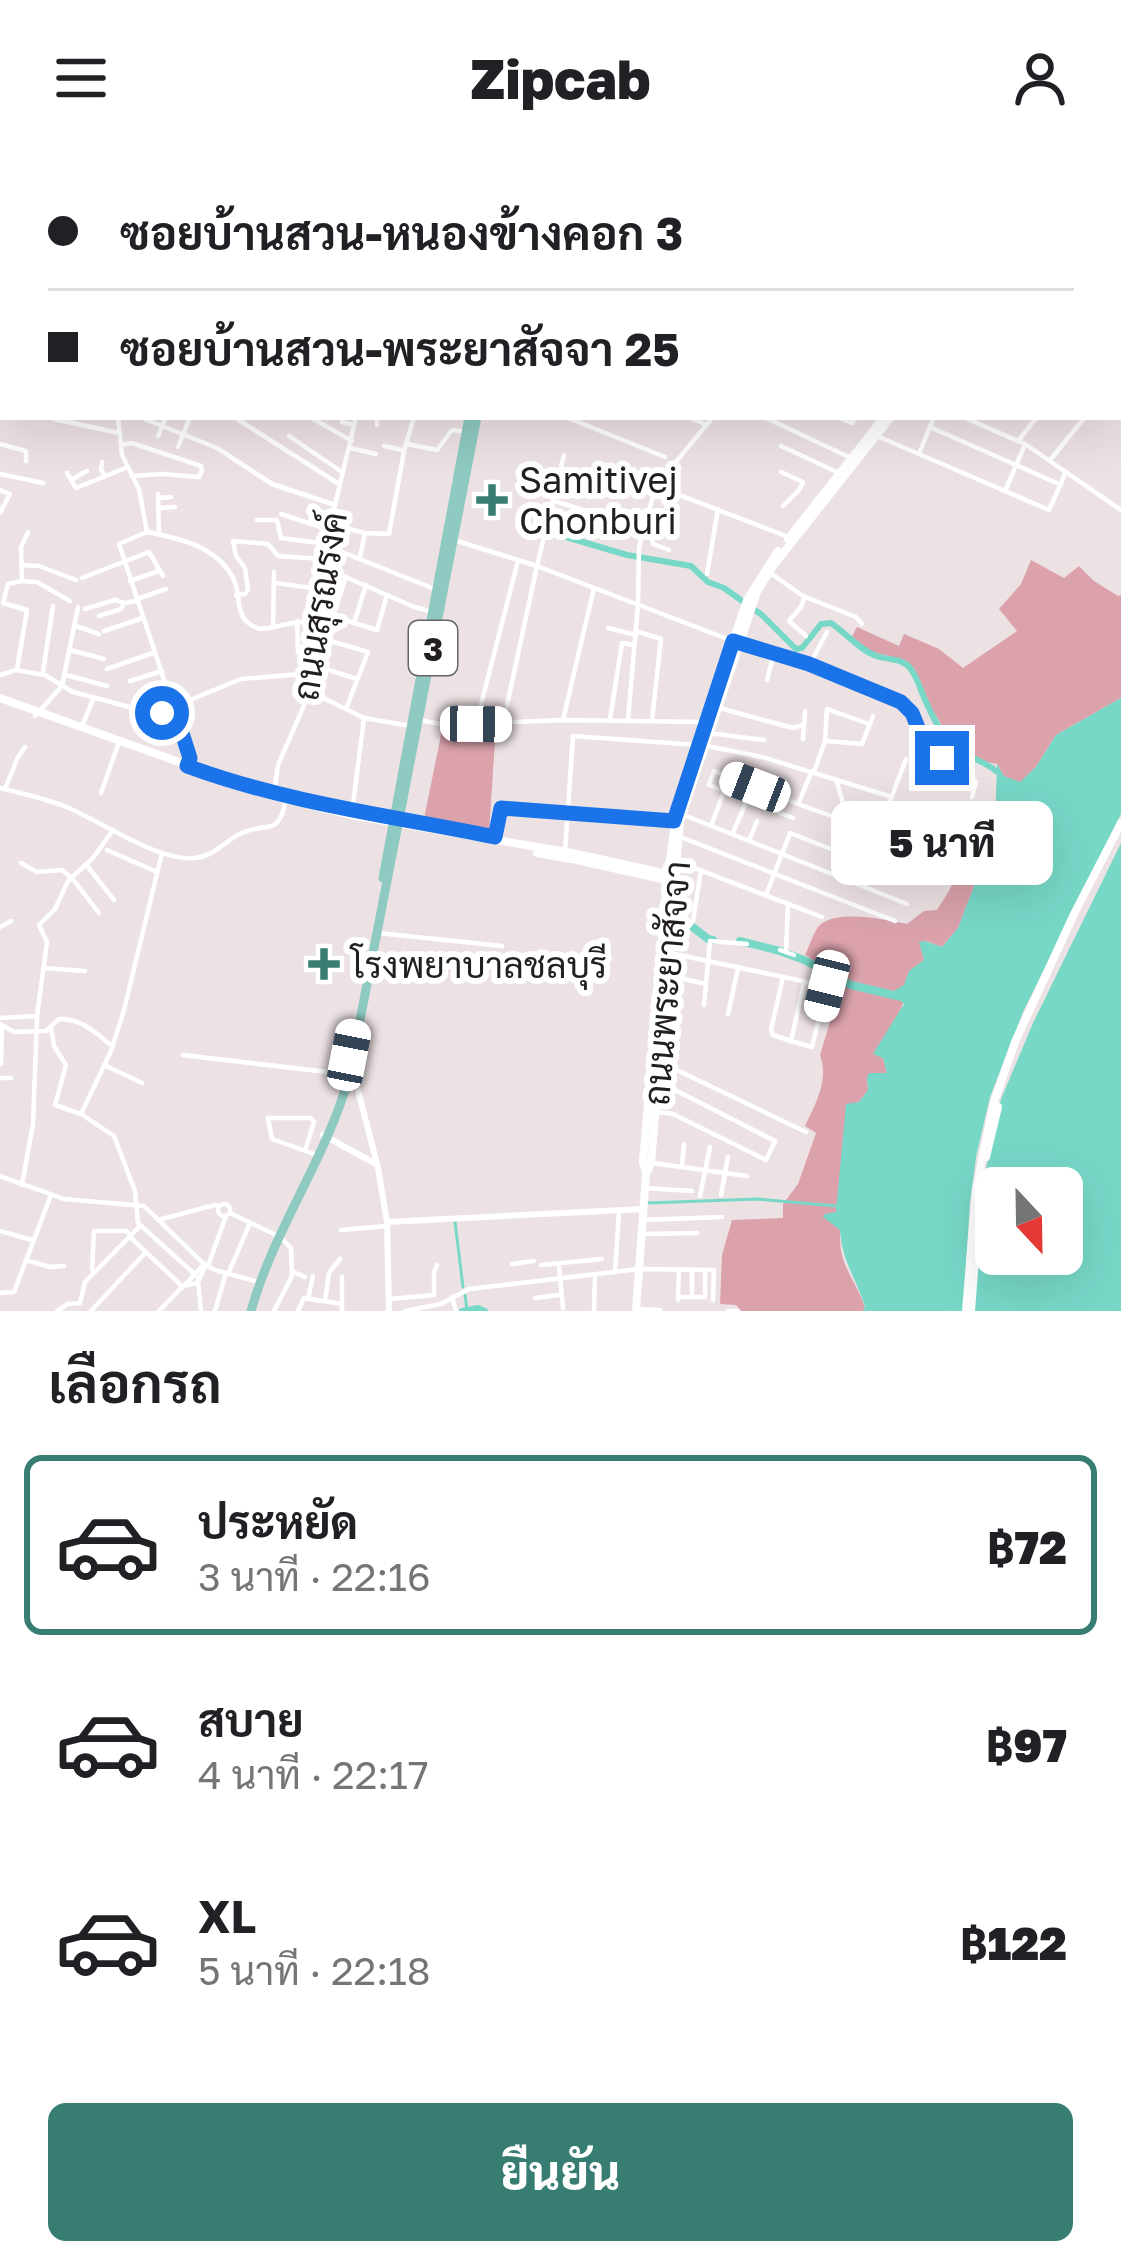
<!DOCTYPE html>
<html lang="th">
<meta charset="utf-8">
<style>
:root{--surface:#fff;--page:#f6f6f6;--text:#202124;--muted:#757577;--line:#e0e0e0;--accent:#387d72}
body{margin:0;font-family:"Golos Text",Sarabun,sans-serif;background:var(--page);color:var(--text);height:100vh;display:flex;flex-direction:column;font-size:45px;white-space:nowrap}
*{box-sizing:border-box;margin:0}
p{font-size:39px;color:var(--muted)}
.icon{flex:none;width:66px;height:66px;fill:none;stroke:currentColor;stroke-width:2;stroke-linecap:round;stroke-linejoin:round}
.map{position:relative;height:1155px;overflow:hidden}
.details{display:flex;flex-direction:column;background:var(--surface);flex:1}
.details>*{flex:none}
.hud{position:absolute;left:0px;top:0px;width:1122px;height:264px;box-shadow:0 12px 48px #0002;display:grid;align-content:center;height:264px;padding:0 48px;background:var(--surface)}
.needle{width:78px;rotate:158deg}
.tools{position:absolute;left:975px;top:1011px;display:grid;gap:24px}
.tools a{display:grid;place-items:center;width:108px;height:108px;border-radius:18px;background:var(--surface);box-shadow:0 12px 48px #0002;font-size:60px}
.end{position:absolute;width:54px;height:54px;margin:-27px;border:15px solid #1a73e8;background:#fff;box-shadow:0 0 0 6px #fff}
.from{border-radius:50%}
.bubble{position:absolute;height:84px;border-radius:18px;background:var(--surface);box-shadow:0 12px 48px #0002;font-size:39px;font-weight:800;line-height:84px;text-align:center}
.car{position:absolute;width:36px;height:72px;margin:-36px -18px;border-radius:15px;box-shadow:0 0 9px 3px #0007;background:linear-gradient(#fff 24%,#345 0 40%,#fff 0 76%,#345 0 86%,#fff 0)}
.hud b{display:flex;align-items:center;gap:42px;height:114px;font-size:45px}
.hud b+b{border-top:3px solid var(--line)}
.hud i{width:30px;height:30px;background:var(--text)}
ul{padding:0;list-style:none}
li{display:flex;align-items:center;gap:36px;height:180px;margin:0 24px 18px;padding:0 24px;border:6px solid transparent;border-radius:18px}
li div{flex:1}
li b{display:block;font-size:45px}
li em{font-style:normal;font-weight:800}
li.selected{border-color:var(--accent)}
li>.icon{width:108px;height:108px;stroke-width:1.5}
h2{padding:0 48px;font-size:54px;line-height:144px}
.primary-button{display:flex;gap:24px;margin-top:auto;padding:24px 48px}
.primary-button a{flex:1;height:138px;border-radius:18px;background:var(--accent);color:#fff;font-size:48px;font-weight:800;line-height:138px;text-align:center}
header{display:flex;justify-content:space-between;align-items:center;height:156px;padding:0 48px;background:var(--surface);font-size:54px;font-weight:800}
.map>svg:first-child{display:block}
.green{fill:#dba2ac}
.water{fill:#77d8c8;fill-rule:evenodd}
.pier{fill:#ede2e3}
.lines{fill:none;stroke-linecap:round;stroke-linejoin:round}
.stream{stroke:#77d8c8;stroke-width:3}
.canal{stroke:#77d8c8;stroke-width:6}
.river{stroke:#77d8c8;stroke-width:8}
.minor{stroke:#fff;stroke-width:4.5}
.tertiary{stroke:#fff;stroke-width:6}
.secondary{stroke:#fff;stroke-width:8}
.primary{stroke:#8ecac1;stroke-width:9}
.route{stroke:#1a73e8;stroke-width:15}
.poi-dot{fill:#387d72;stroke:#fff;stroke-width:4.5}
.labels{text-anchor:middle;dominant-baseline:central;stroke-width:12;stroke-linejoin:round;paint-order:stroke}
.shield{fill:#fff;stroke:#656262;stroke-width:3}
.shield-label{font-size:33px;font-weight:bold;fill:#231f1f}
.poi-label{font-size:36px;fill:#231f1f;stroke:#fff;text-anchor:start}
.street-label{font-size:36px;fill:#231f1f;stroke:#fff}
</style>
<header><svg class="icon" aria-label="menu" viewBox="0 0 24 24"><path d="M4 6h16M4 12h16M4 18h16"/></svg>Zipcab<svg class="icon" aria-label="person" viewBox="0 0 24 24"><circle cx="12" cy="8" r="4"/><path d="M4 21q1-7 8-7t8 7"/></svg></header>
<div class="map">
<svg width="1121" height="1155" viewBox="0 0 1121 1155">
<rect width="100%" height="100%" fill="#ede2e3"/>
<g class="green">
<polygon points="1031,404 1064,422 1079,410 1094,425 1118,440 1121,439 1121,542 1056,579 1036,611 1020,627 1004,620 997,608 977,604 953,588 932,553 914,512 905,504 872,496 851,482 857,471 899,490 904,478 939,493 963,512 1017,475 999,453 1021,428"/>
<polygon points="443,569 496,569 489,677 424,663"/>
<path d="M976 668 995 670V676L958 772 942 791 926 785 924 804C895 826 911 832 900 855 893 870 882 884 874 898L883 902 887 917 867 921 868 934 859 946C854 979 834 1072 842 1099 846 1116 859 1132 865 1152L863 1155H741L736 1149 720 1148 722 1099 732 1064 783 1062V1048L798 1028 816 977 805 970C816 947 829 924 820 899L843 822 805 799C809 791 813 778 818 771 834 752 885 764 907 768L924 755 937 754C942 745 949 737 952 728 958 706 951 676 976 668Z"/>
</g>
<path class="water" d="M1121 542V1155H863L865 1151C856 1121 842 1106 840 1074L823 1061 825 1058 836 1056 846 948 859 946 868 934 867 921 869 917H887L883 902 873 898 904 848 892 836 904 829 909 815 924 804 919 786 925 785 942 791 958 772 995 676 997 608 1004 620 1020 626 1036 611 1056 579ZM996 1032H1062V1098H996Z"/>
<polygon class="pier" points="1121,658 1121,687 1033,867 1001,943 983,1027 974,1155 963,1155 970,1047 976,1001 990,941 1023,856"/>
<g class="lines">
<g class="stream">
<polyline points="648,1047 757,1043 836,1050"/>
<polyline points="455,1066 463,1131"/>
<polyline points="465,1139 467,1154"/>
</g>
<g class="canal">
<path d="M549 376 627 399 691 410 708 426 724 432 762 459 796 493 802 492 821 468 831 467C847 478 857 492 876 500 888 504 902 502 910 512 918 522 921 536 926 546 932 560 940 575 950 587 963 602 983 603 996 615"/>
<polyline points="462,1155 478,1152 485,1155"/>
</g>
<g class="river">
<polyline points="1119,171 1121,179"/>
<polyline points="685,765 708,783 713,784"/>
<polyline points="740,785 780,795 804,804 851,829 906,842"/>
</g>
<g class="minor">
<polyline points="127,0 134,3"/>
<polyline points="386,0 387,3"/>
<polyline points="906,0 913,3"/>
<polyline points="123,3 124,0"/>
<polyline points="207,3 207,0"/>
<polyline points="244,3 244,0"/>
<polyline points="260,3 260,0"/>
<polyline points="276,3 276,0"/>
<polyline points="410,3 410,0"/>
<polyline points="669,3 670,0"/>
<polyline points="733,3 734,0"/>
<polyline points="1024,3 1026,0"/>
<polyline points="0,27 3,27"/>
<polyline points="1119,57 1121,54"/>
<polyline points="0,59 3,60"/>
<polyline points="0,118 3,119"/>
<polyline points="0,129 3,130"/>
<polyline points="0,156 3,157"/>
<polyline points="0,171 3,172"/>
<polyline points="1119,220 1121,220"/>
<polyline points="0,248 3,249"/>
<polyline points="118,261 122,299 139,333 147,376"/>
<polyline points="140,261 217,292 272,328 335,349"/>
<polyline points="234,261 339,328"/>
<polyline points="310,261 352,285"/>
<polyline points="343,261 342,266 350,268"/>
<polyline points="566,261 665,301"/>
<polyline points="689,261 707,269"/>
<polyline points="764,261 851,302"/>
<polyline points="837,261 852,267 857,261"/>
<polyline points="963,261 1025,288 1121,354"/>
<polyline points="54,263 119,277"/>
<polyline points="377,269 377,261"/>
<polyline points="930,271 1061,329"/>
<polyline points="158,280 166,261"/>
<polyline points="289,280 342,316"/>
<polyline points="877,280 1049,354 1066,316"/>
<polyline points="1018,285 1037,261"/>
<polyline points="0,288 26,295 26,305"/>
<polyline points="407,288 437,294 452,274 467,276"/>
<polyline points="121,289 132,287 201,310 202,314 199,321 161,318 132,320"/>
<polyline points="384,290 402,294"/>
<polyline points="781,290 839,317"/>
<polyline points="178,291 190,261"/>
<polyline points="350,292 376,298"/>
<polyline points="919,298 934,261"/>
<polyline points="1051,303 1085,261"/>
<polyline points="102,306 101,314 105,320"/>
<polyline points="781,316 803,326 799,334 783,350"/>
<polyline points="67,317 76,332 128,311"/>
<polyline points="0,318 43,327"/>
<polyline points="71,324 87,315"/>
<polyline points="656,330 791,382"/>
<polyline points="0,334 10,338 0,357"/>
<polyline points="1005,335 1024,291"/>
<polyline points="158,338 159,378"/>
<polyline points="159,342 171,341"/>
<polyline points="554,345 623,366"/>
<polyline points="159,352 175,351"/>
<polyline points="281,358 330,374"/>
<polyline points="257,364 277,364 281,382 327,388"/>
<polyline points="331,368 365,377 389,378 404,295 414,261"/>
<polyline points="147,376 119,388 190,602 188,609"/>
<path d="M147 376C179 382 219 391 234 424 242 442 233 462 257 472 267 476 292 463 311 467"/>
<polyline points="642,379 652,382 653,388 669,394"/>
<polyline points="454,384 537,410 730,484"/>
<polyline points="327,390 437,434"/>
<polyline points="360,401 365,377"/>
<polyline points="21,409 39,410 76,424"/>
<polyline points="323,411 414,451 433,456"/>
<polyline points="769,416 803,440 856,461 862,468"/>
<polyline points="707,418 718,353"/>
<polyline points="82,422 149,396 163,420"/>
<polyline points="22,425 37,426 70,445"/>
<polyline points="22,425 21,391 28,376"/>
<polyline points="130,425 159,415"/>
<polyline points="276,427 319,433"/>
<polyline points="236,439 245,438 248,434 245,412 236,400 233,385 268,388 278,400 323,403"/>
<polyline points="805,440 801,451 789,465 806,480"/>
<polyline points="137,443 166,433"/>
<polyline points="85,453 115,444 124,447 137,445"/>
<polyline points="315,455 377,474 387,439"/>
<polyline points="99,460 121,453 124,447"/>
<polyline points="333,460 346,421"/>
<polyline points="297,465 298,497"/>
<polyline points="354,467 366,429"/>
<polyline points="76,470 99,478"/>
<polyline points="273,471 274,416"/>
<polyline points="608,472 636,479"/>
<polyline points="104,475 143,462"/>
<polyline points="636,475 661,483 652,564"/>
<polyline points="317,481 368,496 346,553"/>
<polyline points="329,484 336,461"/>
<polyline points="741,487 809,508 904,547 912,557 926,588 976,626 972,641"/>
<polyline points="70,494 104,503"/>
<polyline points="810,508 827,476"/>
<polyline points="313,509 357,523"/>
<polyline points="17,513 27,454 3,447 8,428 22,425"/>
<polyline points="107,513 153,497"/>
<polyline points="43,516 53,450"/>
<polyline points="0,519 16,514 45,519 73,536 156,558 241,523 313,517"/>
<polyline points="66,519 107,530"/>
<polyline points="767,524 774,497"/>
<polyline points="130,525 162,515"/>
<polyline points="311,536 364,562 411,570"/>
<polyline points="716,551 793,572 803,569"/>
<polyline points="35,560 62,530 78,451"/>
<polyline points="610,563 622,487 635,489"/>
<polyline points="419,564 446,569 563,564 705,566"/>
<polyline points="563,564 594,432"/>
<polyline points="628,564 638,448 639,392 642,379 656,330 713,261"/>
<polyline points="476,568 518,405"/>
<polyline points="503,568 537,410 564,299"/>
<polyline points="81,572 93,544"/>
<polyline points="708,577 764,584"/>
<polyline points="803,583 805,555"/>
<polyline points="826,585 862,588 873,560"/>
<polyline points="707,590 762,601 892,641"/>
<polyline points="812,615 798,648 840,663 844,651 883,664 906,603"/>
<polyline points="814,616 825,585 827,553 869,568"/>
<polyline points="836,623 844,651"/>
<path d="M0 632C21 637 44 642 64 650 100 664 157 706 195 702 216 700 226 683 244 676 267 667 279 679 285 647"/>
<polyline points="5,633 18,601 25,591"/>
<polyline points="101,637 118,589"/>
<polyline points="274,637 278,609 312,531 313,467 335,349 356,261"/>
<polyline points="353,649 364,562"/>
<polyline points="684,659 907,748"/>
<polyline points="793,662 709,629 714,615 798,648"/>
<polyline points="711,670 723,638"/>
<polyline points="733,677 747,644"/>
<polyline points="678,680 895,765"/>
<polyline points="495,681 501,652 674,665"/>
<polyline points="749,685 757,665"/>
<polyline points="107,694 157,716"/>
<polyline points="565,695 573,580 697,589"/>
<polyline points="676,705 822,761"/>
<polyline points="21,707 37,716 62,714 72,722 99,757"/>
<polyline points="88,711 114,744"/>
<polyline points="766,739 790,677 882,713"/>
<polyline points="670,765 689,770 693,765 701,714"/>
<polyline points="0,771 11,765"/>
<polyline points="378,777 502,790"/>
<polyline points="780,794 794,799"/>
<polyline points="786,796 788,748"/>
<polyline points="670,797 840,833"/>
<polyline points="44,812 85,815"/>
<polyline points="783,821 771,874 773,879 791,885"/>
<polyline points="684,823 706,828"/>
<polyline points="804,827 791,885 812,891 827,830"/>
<polyline points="704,849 710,785 747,788"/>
<polyline points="728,858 738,812"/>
<polyline points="0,862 37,860 47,786 39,769 55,753 68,725 93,702 113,674"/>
<path d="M0 868 14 876 46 875 59 863C81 862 96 877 112 890"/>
<polyline points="51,872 54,890 66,909 55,949 81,958 114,980 135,1035 138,1067 200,1123"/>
<polyline points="183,899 344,918"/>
<polyline points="660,906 806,976"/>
<polyline points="1,908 2,871"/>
<polyline points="104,909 142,927"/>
<polyline points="0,922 11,922"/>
<polyline points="657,932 675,934 775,985 766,1004 673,958 659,956"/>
<polyline points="81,958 111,895 124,854 162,697"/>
<polyline points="305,995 314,966 311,962 268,962 272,983 314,998"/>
<polyline points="652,1007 747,1020"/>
<polyline points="682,1009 684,988"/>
<polyline points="0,1020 64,1043 144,1050 204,1108 215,1114 255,1125"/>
<polyline points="22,1029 33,968 37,862"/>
<polyline points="645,1032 692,1035"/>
<polyline points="721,1039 728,1001"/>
<polyline points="700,1040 710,991"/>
<circle cx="224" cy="1054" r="6"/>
<polyline points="230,1057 276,1079"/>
<polyline points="158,1064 215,1049 219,1050"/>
<polyline points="642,1064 722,1061"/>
<polyline points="341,1074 387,1070"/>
<polyline points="0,1075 32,1084"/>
<polyline points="643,1078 697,1077"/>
<polyline points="130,1081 183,1131"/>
<polyline points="26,1104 50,1111 64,1110"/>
<polyline points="512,1108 534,1105"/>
<polyline points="541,1109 602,1103"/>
<polyline points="208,1110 226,1060"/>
<polyline points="559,1110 563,1152"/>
<polyline points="92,1114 94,1075 126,1075 131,1079"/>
<polyline points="229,1116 250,1067"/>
<polyline points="293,1116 305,1121"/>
<polyline points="615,1116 619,1056"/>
<polyline points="342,1121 342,1155"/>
<polyline points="198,1125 201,1155"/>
<polyline points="184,1130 204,1108"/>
<polyline points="0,1137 14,1136 51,1039"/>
<polyline points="452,1141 456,1155"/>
<polyline points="678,1141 705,1141 705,1114"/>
<polyline points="692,1141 692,1114"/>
<polyline points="535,1142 559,1139"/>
<polyline points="308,1143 313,1120"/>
<polyline points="389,1143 434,1139 434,1116 437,1109"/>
<polyline points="678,1144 679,1114"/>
<polyline points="325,1145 329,1117 340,1103"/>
<polyline points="636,1153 660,1154"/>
<polyline points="57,1155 68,1148 80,1147 85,1126 140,1070"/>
<polyline points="91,1155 146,1096"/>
<polyline points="159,1155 183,1130 197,1127 206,1109"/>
<polyline points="215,1155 226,1117"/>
<polyline points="274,1155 292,1120 291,1092 280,1081"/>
<polyline points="298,1155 304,1142 342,1148"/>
<polyline points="405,1155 441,1148 469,1133 639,1113 714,1114 713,1144"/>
<polyline points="594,1155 595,1119"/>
<polyline points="728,1155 738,1155"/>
</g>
<g class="tertiary">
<polyline points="1119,102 1121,103"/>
<polyline points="352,911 378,1012 387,1066 389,1155"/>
<polyline points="323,979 376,1008"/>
<polyline points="387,1066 643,1053"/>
</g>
<g class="secondary">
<polyline points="1088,3 1090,0"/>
<polyline points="1095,3 1097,0"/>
<polyline points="788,383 884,261"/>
<polyline points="0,542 277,641 356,660 572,697 672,719"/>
<polyline points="537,697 571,703"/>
<polyline points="568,702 671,725"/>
<polyline points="986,1001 998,951"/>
<polyline points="646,1017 643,1006 667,724 678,648 747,444 778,395"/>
<polyline points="636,1155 646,1018 651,1007 680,665 757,436 773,410 891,261"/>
<polyline points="966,1155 976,1033 994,946 1015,886 1074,758 1121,667"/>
<polyline points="971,1155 978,1063"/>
</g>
<g class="primary">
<polyline points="515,3 516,0"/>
<polyline points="524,3 525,0"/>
<polyline points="383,722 469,261"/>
<path d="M251 1155C274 1073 326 1003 349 921L477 261"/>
</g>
</g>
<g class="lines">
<path class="route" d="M162 557 174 552 190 602 187 610C287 647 392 660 495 681L501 652 674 665 733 485 809 508 901 546 912 557 924 586 942 602"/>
</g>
<g class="poi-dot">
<path d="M486 326h12v12h12v12h-12v12h-12v-12h-12v-12h12z"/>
<path d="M318 790h12v12h12v12h-12v12h-12v-12h-12v-12h12z"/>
</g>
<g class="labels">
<rect class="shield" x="409" y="465" width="48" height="54" rx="9"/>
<g class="shield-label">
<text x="433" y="492">3</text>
</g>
<g class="poi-label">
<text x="519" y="323">Samitivej<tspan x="519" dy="41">Chonburi</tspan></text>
<text x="351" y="808">โรงพยาบาลชลบุรี</text>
</g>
<g class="street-label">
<text transform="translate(319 450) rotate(-81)">ถนนสุรณรงค์</text>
<text transform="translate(666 827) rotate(-85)">ถนนพระยาสัจจา</text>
</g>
</g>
</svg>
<div class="tools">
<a><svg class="needle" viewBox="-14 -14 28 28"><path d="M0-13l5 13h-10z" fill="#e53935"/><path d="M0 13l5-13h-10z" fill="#757577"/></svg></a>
</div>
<i class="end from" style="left:162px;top:557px"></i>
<i class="end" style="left:942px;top:602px"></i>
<div class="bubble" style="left:831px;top:645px;width:222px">5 นาที</div>
<i class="car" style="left:476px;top:568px;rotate:91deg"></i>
<i class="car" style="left:755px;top:631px;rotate:291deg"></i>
<i class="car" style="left:827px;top:830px;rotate:194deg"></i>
<i class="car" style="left:349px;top:899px;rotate:11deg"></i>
<div class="hud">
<b><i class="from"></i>ซอยบ้านสวน-หนองข้างคอก 3</b>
<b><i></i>ซอยบ้านสวน-พระยาสัจจา 25</b>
</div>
</div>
<section class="details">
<h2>เลือกรถ</h2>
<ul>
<li class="selected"><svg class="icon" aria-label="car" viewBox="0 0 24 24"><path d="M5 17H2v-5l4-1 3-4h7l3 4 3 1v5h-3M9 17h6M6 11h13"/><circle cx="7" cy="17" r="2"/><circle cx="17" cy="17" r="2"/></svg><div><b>ประหยัด</b><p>3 นาที · 22:16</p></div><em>฿72</em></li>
<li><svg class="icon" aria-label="car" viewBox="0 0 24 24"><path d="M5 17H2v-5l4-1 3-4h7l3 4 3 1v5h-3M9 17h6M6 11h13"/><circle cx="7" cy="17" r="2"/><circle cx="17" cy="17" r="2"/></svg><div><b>สบาย</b><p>4 นาที · 22:17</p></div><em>฿97</em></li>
<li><svg class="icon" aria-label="car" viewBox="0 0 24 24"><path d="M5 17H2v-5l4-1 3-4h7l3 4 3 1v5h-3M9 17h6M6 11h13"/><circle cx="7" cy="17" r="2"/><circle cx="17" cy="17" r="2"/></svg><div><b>XL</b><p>5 นาที · 22:18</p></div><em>฿122</em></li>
</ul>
<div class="primary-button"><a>ยืนยัน</a></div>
</section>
